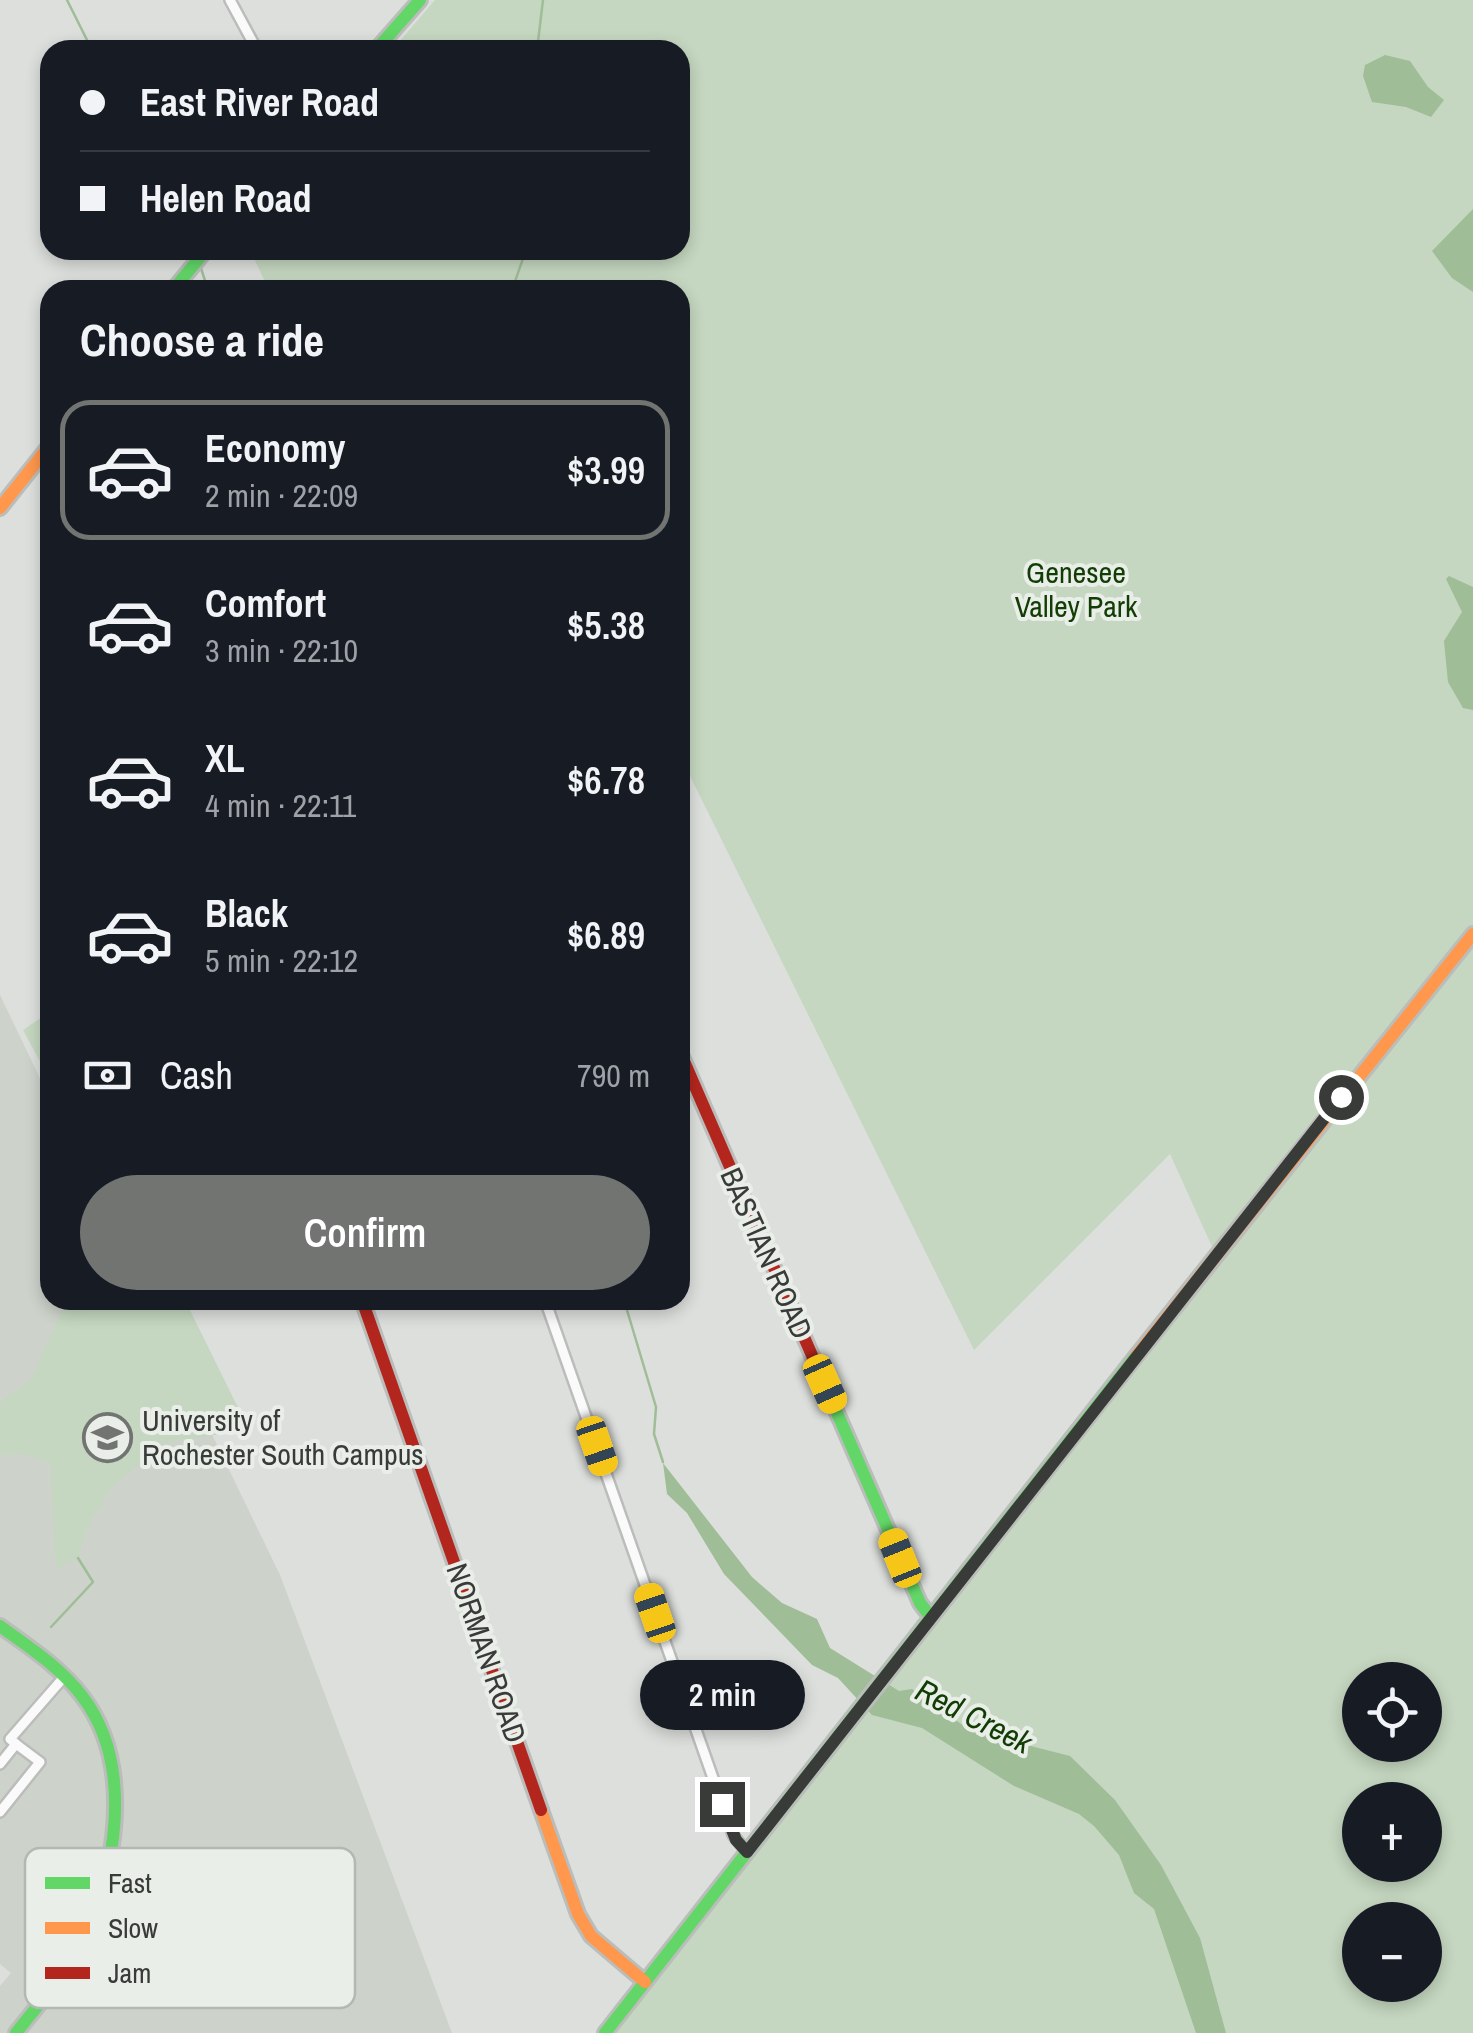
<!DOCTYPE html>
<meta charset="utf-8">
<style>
:root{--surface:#171b24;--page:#20242c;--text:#f1f3f6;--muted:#9ea1a6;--line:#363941;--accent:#727472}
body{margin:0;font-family:"Archivo Narrow",sans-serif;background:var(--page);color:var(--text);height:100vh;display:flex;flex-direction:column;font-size:38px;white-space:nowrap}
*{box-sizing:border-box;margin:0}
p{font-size:32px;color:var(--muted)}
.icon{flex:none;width:55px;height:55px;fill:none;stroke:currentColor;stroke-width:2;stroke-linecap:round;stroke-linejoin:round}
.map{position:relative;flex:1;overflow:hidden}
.sheet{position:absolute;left:40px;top:280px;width:650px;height:1030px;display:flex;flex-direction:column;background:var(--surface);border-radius:30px;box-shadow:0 5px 15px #0003}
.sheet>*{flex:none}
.hud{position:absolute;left:40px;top:40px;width:650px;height:220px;border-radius:30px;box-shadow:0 5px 15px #0003;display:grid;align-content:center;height:220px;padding:0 40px;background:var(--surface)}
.tools{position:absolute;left:1342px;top:1662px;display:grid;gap:20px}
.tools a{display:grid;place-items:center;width:100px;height:100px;border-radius:50%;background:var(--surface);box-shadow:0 5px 15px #0003;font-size:50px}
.end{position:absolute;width:45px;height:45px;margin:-22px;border:12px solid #393b39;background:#fff;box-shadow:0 0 0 5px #fff}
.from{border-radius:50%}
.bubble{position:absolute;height:70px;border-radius:35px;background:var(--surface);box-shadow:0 5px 15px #0003;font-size:32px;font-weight:600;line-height:70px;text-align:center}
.car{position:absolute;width:30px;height:60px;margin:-30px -15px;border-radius:12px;box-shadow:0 0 8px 2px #0007;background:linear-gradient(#f5c518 24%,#345 0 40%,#f5c518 0 76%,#345 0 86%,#f5c518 0)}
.hud b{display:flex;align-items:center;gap:35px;height:95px;font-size:38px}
.hud b+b{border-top:2px solid var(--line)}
.hud i{width:25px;height:25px;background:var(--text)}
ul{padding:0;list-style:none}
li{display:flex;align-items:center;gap:30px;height:140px;margin:0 20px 15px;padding:0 20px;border:5px solid transparent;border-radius:30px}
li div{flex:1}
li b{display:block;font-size:38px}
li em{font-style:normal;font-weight:600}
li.active{border-color:var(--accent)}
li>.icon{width:90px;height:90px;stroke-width:1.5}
h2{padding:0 40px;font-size:45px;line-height:120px}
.pay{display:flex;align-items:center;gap:25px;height:110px;padding:0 40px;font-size:38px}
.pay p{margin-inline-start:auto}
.action{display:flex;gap:20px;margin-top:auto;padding:20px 40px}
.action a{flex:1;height:115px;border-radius:60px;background:var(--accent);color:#fff;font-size:40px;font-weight:600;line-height:115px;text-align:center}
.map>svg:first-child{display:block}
.built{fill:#cdd2cb}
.green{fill:#c5d7c0;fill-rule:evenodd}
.water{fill:#9fbd97}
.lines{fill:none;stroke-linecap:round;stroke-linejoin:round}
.stream{stroke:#9fbd97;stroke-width:2.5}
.street-casing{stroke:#bbbdbb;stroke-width:14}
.fast-casing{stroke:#bbbdbb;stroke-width:18}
.slow-casing{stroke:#bbbdbb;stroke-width:18}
.jam-casing{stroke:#bbbdbb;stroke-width:18}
.street{stroke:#fafafa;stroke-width:9}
.fast{stroke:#63d668;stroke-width:12}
.slow{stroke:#ff974d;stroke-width:12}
.jam{stroke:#b3261e;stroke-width:12}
.route{stroke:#393b39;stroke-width:12}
.labels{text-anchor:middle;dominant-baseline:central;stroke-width:8;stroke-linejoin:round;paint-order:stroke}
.park-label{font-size:30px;fill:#123d04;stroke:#e9eee8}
.street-label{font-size:30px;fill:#393b39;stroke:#e9eee8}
.poi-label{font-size:30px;fill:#393b39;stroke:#e9eee8;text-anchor:start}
.water-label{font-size:32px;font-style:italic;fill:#113c03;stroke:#e9eee8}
.key{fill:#e9eee8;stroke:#b4b8b4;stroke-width:2.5}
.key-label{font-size:28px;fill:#393b39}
</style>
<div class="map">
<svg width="1473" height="2033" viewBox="0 0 1473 2033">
<rect width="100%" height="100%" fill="#dddfdc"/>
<polygon class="built" points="0,995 50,1099 50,1300 147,1300 280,1575 452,2033 0,2033 0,1986 11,1973 0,1964"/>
<g class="green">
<path d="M435 0H1473V2033H616L1219 1262 1170 1154 974 1350 689 774 680 784V290H269L250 250H680V50H392ZM1360 1680H1425V1745H1360ZM1360 1800H1425V1865H1360ZM1360 1920H1425V1985H1360Z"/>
<polygon points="45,1015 50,1025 50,1080 23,1030"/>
<polygon points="67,1300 185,1300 249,1430 162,1443 107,1492 86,1530 78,1558 56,1569 50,1463 21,1454 0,1454 0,1402 31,1380"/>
</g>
<g class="water">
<polygon points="1385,55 1410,61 1428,87 1444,100 1431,117 1406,107 1372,102 1363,76 1365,65"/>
<polygon points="1473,209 1473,292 1452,278 1432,251"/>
<polygon points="1449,576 1473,587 1473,710 1463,708 1448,682 1444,641 1462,612 1446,579"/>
<polygon points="663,1463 752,1577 782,1603 817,1619 830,1648 899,1691 912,1689 971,1731 1070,1756 1115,1800 1161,1865 1200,1938 1226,2033 1196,2033 1154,1909 1134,1893 1119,1855 1094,1826 1079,1814 1014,1786 922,1728 872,1715 838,1678 812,1665 724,1574 687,1513 667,1494"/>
</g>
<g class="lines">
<g class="stream">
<polyline points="67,0 92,50"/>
<polyline points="537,50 543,0"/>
<polyline points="200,265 208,290"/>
<polyline points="512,290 526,250"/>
<polyline points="624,1300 656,1407 654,1434 663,1462"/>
<polyline points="51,1627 93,1582 78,1558"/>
</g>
<defs>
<g id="street">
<polyline points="230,0 257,50"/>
<polyline points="545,1300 733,1835 747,1852"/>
<polyline points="0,1764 16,1744 10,1739 64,1677"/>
<polyline points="0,1812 40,1762 16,1744"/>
</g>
<g id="fast">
<polyline points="376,50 420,0"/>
<polyline points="173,290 206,250"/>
<polyline points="824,1383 920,1603 930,1616"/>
<path d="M0 1626C29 1647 60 1667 82 1696 135 1765 117 1874 79 1946 63 1977 38 2005 16 2033"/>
<polyline points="605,2033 1137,1355"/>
</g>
<g id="slow">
<polyline points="0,508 50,445"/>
<polyline points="1137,1355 1473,934"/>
<polyline points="541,1810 578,1914 591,1936 645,1982"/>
</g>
<g id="jam">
<polyline points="680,1052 824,1383"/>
<polyline points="362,1300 541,1810"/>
</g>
</defs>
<use href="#street" class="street-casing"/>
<use href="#fast" class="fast-casing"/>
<use href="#slow" class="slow-casing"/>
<use href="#jam" class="jam-casing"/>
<use href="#street" class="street"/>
<use href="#fast" class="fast"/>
<use href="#slow" class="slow"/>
<use href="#jam" class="jam"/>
</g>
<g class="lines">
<polyline class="route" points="722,1804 736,1840 747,1852 1341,1097"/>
</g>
<defs>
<symbol id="university-ring" viewBox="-11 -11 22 22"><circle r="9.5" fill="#e9eee8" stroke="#727472" stroke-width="1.5"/><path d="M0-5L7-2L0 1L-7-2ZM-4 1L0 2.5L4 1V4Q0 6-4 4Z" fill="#727472"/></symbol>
</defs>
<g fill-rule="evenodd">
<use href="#university-ring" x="80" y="1410" width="55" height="55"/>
</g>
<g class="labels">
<g class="park-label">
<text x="1076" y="572">Genesee<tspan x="1076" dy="34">Valley Park</tspan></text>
</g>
<g class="street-label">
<text transform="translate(767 1253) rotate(66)">BASTIAN ROAD</text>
<text transform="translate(487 1653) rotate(71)">NORMAN ROAD</text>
</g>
<g class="poi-label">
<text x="142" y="1420">University of<tspan x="142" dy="34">Rochester South Campus</tspan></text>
</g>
<g class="water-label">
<text transform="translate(974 1716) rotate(27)">Red Creek</text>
</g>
</g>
<rect x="25" y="1848" width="330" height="160" rx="15" class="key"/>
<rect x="45" y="1877" width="45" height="12" fill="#63d668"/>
<rect x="45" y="1922" width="45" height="12" fill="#ff974d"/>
<rect x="45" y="1967" width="45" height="12" fill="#b3261e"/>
<g class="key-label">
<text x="108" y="1893">Fast</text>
<text x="108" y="1938">Slow</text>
<text x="108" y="1983">Jam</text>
</g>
</svg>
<div class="tools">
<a><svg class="icon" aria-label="locate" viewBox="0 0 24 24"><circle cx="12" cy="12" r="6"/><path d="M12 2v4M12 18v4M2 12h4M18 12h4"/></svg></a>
<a>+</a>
<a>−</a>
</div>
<i class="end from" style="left:1341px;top:1097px"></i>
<i class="end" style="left:722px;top:1804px"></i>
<div class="bubble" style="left:640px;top:1660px;width:165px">2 min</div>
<i class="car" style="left:825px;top:1384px;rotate:156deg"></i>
<i class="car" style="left:597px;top:1446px;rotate:161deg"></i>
<i class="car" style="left:900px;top:1558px;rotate:338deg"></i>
<i class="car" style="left:655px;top:1613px;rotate:341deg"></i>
<div class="hud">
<b><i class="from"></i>East River Road</b>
<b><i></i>Helen Road</b>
</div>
<section class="sheet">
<h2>Choose a ride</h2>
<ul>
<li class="active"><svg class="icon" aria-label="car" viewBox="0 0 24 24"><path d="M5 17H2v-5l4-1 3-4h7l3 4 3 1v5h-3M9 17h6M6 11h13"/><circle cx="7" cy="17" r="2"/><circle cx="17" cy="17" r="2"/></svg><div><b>Economy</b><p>2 min · 22:09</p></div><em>$3.99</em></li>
<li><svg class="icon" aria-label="car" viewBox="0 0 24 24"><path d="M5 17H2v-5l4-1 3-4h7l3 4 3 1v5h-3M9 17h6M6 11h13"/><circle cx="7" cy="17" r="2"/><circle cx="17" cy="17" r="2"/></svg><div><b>Comfort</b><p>3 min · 22:10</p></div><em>$5.38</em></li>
<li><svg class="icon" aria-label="car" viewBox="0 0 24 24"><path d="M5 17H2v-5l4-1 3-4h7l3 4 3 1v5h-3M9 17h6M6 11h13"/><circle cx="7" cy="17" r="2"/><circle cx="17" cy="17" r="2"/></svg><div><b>XL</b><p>4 min · 22:11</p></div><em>$6.78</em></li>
<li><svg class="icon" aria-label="car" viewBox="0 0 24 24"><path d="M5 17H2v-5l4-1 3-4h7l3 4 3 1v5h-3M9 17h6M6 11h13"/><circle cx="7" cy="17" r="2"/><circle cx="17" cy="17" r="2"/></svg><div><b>Black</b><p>5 min · 22:12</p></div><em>$6.89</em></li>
</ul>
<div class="pay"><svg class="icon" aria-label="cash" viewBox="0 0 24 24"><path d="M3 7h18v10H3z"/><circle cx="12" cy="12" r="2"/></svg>Cash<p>790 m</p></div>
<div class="action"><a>Confirm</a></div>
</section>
</div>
